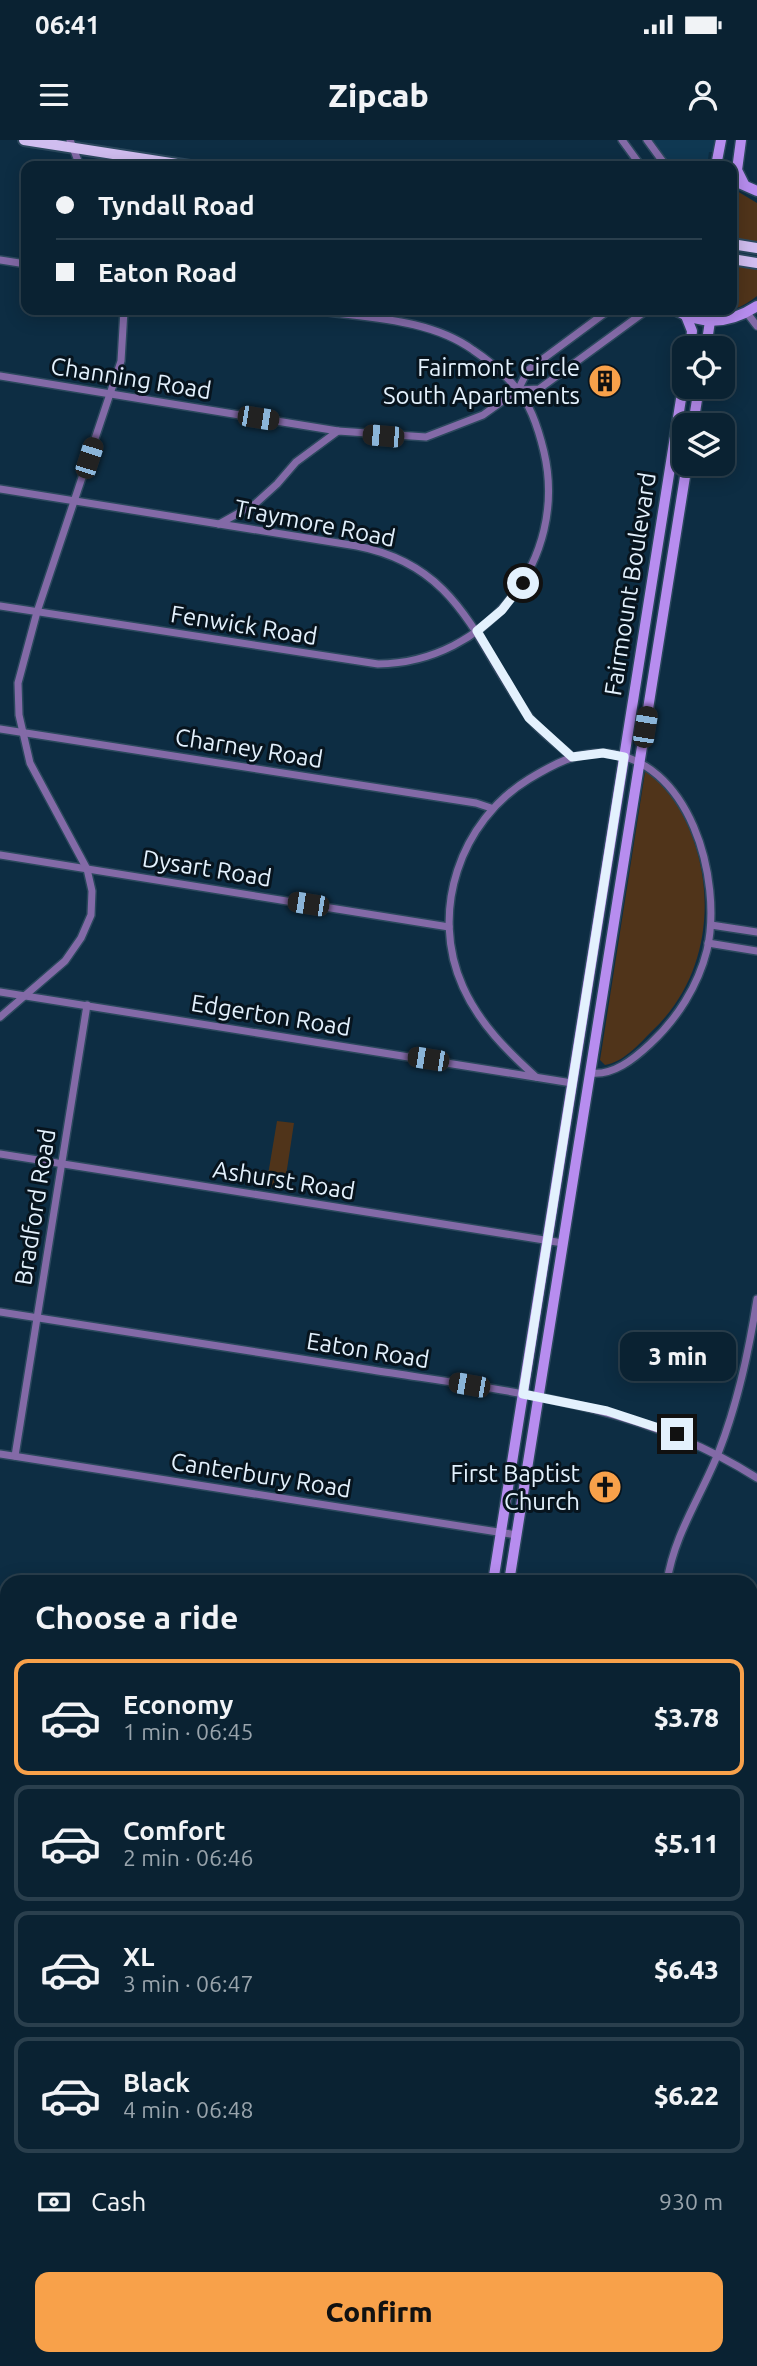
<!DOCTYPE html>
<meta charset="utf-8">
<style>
:root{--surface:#0a2232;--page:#132a3a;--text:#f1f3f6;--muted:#99a4ac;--line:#2a3f4d;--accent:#f8a14a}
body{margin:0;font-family:Ubuntu,sans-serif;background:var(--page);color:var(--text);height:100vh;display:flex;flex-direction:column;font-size:26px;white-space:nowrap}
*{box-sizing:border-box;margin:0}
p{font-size:23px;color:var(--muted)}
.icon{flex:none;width:38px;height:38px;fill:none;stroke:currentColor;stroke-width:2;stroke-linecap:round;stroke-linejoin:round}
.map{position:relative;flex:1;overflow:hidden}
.details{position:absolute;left:0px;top:1435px;width:758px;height:791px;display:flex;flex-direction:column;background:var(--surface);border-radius:21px 21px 0 0;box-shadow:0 4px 18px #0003,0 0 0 2px var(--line)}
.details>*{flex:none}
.top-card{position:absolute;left:21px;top:21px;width:716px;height:154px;border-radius:14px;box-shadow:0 4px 18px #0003,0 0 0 2px var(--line);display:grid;align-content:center;height:154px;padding:0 35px;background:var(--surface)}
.fabs{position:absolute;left:672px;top:196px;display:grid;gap:14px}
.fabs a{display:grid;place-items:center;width:63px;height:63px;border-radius:14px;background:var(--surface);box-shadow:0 4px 18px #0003,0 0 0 2px var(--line);font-size:35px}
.end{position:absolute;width:32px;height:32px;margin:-16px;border:9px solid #e3f1fd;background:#111;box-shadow:0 0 0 4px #111}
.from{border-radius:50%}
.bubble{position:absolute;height:49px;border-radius:14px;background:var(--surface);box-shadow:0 4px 18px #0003,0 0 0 2px var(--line);font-size:23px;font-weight:800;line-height:49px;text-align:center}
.car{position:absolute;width:21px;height:42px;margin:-21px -10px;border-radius:9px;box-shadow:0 0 5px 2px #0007;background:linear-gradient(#222 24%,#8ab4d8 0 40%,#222 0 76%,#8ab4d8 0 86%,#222 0)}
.top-card b{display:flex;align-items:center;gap:24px;height:66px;font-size:26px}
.top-card b+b{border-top:2px solid var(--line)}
.top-card i{width:18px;height:18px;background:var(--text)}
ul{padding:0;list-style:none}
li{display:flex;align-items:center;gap:21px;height:116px;margin:0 14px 10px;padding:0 21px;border:4px solid var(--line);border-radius:14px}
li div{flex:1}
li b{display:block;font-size:26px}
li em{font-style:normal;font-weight:800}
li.current{border-color:var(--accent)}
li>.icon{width:63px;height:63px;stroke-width:1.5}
h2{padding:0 35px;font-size:32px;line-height:84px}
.pay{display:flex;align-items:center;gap:18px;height:77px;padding:0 35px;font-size:26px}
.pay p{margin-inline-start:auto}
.cta{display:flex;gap:14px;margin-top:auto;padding:14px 35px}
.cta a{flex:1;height:80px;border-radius:14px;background:var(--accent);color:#111;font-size:28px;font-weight:800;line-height:80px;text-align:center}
.status{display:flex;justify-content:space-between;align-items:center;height:49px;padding:0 35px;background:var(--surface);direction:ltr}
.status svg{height:19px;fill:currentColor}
header{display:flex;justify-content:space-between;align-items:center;height:91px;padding:0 35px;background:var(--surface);font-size:32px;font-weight:800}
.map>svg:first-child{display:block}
.built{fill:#0f3852}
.green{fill:#50341a}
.forest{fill:#764611}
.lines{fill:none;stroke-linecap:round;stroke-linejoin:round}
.minor-casing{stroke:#2b485d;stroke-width:10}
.secondary-casing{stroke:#2b485d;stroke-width:13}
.primary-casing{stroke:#2b485d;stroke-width:14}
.minor{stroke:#836aa7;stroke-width:7}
.secondary{stroke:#b78def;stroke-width:10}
.primary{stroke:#d0bdef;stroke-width:10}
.route{stroke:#e3f1fd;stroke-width:9}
.labels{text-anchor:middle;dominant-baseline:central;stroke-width:6;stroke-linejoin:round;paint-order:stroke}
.poi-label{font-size:24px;fill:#e3f1fd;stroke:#07141e;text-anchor:end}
.street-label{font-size:24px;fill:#e3f1fd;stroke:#07141e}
</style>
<div class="status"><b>06:41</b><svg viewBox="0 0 49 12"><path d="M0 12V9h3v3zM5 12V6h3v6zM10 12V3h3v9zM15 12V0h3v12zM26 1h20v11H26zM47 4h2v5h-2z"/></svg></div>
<header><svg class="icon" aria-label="menu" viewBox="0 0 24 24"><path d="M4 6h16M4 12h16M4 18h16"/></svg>Zipcab<svg class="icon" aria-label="person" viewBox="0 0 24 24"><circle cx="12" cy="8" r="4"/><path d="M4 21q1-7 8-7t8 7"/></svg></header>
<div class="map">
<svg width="757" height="2226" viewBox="0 0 757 2226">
<rect width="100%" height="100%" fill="#0d2d43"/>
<polygon class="built" points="652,0 718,0 716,12 709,12 707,26 671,26"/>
<g class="green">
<polygon points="732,48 757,63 757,103 732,99"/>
<path d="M732 125 757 129V156C737 173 713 176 688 170H732Z"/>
<path d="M646 626C657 641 673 656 682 673 719 744 712 835 652 891 639 904 624 922 605 925L600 920Z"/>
<polygon points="277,981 294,983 284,1049 266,1047"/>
<polygon points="757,2034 757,2226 659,2226 658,2219 751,2219 751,2042"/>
</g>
<path class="forest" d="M757 1819V1931C746 1902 749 1849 757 1819Z"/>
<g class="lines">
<defs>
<g id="minor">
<polyline points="70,0 80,26"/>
<polyline points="622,0 641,26"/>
<polyline points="647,0 666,26"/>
<polyline points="0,120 26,124"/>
<polyline points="747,173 757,186"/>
<polyline points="0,236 338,291"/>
<polyline points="518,250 539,249 647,170"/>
<path d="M0 349 357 406C460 426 475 502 529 577 540 592 558 604 572 617"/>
<polyline points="219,384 255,364 277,344 296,322 338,291 426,297 483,275 518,250 528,230 609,170"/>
<path d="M0 466 378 524C487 523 569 419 544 312 539 291 531 265 517 249 505 234 488 220 473 210 429 178 365 178 314 170"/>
<polyline points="0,589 476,663 491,668"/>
<polyline points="0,715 449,787"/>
<polyline points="711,785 757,792"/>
<polyline points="708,803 757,811"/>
<polyline points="0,852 572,943"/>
<polyline points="0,877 65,821 81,798 91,775 92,751 87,729 30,623 19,575 18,543 37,472 121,221 124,170"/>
<path d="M536 937C507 911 479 883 463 847 429 772 460 681 529 639 552 625 576 612 603 613 690 617 723 740 707 810 698 846 677 879 650 904 634 919 613 936 590 933"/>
<polyline points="0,1014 563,1103"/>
<path d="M0 1172C124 1192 248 1210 372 1230 506 1251 640 1263 757 1338"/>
<polyline points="0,1314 517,1395"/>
<polyline points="15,1316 87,865"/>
<path d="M667 1442C674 1394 702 1355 719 1311 738 1262 749 1211 757 1159"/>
<polyline points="0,1460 7,1461"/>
<polyline points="0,1623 7,1624"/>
<polyline points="0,1808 7,1809"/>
<polyline points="751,2032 757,2020"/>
<polyline points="0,2038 7,1992"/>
<polyline points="0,2065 7,2066"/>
<polyline points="0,2176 7,2177"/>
<polyline points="273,2219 318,2226"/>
<polyline points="653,2219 653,2226"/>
<polyline points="492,2226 509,2219"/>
</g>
<g id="secondary">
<polyline points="741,0 737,30 744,44"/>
<polyline points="716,26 721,0"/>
<polyline points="732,40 757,51"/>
<path d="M675 170C703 186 731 183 757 166"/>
<polyline points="686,176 692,191 690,208"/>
<polyline points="706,208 710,181"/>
<polyline points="693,285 699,247"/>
<polyline points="493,1442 684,240"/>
<polyline points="509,1442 687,324"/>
<polyline points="0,1956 7,1957"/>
<polyline points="370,2226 371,2219"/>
<polyline points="386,2226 387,2219"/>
</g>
<g id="primary">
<polyline points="24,0 190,26"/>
<polyline points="732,104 757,108"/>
<polyline points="732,119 757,123"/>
</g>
</defs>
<use href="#minor" class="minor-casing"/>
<use href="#secondary" class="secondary-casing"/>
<use href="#primary" class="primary-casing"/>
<use href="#minor" class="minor"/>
<use href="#secondary" class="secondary"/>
<use href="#primary" class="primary"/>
</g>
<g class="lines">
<polyline class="route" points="523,443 502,470 477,491 529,578 572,617 603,613 624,617 523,1254 607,1271 677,1294"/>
</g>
<defs>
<symbol id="building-disc" viewBox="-11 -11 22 22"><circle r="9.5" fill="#f8a14a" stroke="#07141e"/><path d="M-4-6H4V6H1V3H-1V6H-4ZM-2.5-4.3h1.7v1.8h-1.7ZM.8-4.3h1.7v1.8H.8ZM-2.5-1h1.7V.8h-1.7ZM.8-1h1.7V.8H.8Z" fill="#111"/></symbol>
<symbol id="church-disc" viewBox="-11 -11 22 22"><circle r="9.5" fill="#f8a14a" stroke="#07141e"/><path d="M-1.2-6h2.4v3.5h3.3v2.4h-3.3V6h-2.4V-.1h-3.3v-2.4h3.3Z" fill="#111"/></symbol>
</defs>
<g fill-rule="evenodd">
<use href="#building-disc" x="586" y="222" width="38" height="38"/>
<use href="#church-disc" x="586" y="1328" width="38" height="38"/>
</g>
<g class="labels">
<g class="poi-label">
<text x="580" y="227">Fairmont Circle<tspan x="580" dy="28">South Apartments</tspan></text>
<text x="580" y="1333">First Baptist<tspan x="580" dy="28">Church</tspan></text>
</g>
<g class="street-label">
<text transform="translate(131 238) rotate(9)">Channing Road</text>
<text transform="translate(315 383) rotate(11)">Traymore Road</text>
<text transform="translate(630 444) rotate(-81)">Fairmount Boulevard</text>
<text transform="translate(244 485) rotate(9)">Fenwick Road</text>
<text transform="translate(249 608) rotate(9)">Charney Road</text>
<text transform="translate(207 728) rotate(9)">Dysart Road</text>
<text transform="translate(271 875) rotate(9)">Edgerton Road</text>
<text transform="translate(284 1040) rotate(9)">Ashurst Road</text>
<text transform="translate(35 1067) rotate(-81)">Bradford Road</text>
<text transform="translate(368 1210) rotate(9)">Eaton Road</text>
<text transform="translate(261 1335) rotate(9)">Canterbury Road</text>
</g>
</g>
</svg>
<div class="fabs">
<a><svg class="icon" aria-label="locate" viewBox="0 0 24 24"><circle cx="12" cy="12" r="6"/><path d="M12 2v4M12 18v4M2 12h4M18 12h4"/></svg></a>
<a><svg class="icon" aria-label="layers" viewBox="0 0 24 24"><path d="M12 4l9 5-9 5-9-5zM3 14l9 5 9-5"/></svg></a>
</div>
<i class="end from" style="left:523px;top:443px"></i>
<i class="end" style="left:677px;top:1294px"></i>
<div class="bubble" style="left:620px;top:1192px;width:116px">3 min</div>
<i class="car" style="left:258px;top:278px;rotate:99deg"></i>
<i class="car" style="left:383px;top:296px;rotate:275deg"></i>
<i class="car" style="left:89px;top:318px;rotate:18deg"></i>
<i class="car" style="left:645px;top:587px;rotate:9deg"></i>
<i class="car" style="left:308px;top:764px;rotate:279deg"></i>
<i class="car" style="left:428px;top:919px;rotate:279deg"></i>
<i class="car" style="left:469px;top:1245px;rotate:280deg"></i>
<div class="top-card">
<b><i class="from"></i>Tyndall Road</b>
<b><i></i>Eaton Road</b>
</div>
<section class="details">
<h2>Choose a ride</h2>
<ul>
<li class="current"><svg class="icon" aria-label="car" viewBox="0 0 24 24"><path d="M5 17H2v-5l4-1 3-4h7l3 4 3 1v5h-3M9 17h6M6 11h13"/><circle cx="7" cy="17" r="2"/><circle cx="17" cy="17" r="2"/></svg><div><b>Economy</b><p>1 min · 06:45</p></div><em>$3.78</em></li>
<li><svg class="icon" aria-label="car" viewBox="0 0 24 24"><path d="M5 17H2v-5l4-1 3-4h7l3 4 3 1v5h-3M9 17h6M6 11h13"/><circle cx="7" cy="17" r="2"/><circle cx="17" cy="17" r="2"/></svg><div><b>Comfort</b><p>2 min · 06:46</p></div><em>$5.11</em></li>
<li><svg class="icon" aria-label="car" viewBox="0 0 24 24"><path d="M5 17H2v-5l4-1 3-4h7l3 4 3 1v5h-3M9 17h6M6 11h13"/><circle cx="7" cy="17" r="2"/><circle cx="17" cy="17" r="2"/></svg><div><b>XL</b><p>3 min · 06:47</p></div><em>$6.43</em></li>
<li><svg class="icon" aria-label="car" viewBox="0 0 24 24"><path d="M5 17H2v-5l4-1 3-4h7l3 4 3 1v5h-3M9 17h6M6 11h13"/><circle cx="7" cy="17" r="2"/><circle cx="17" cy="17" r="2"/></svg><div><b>Black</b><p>4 min · 06:48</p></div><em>$6.22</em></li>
</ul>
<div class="pay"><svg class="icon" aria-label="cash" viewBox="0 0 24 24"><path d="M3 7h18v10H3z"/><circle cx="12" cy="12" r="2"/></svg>Cash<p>930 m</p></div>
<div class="cta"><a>Confirm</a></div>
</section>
</div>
